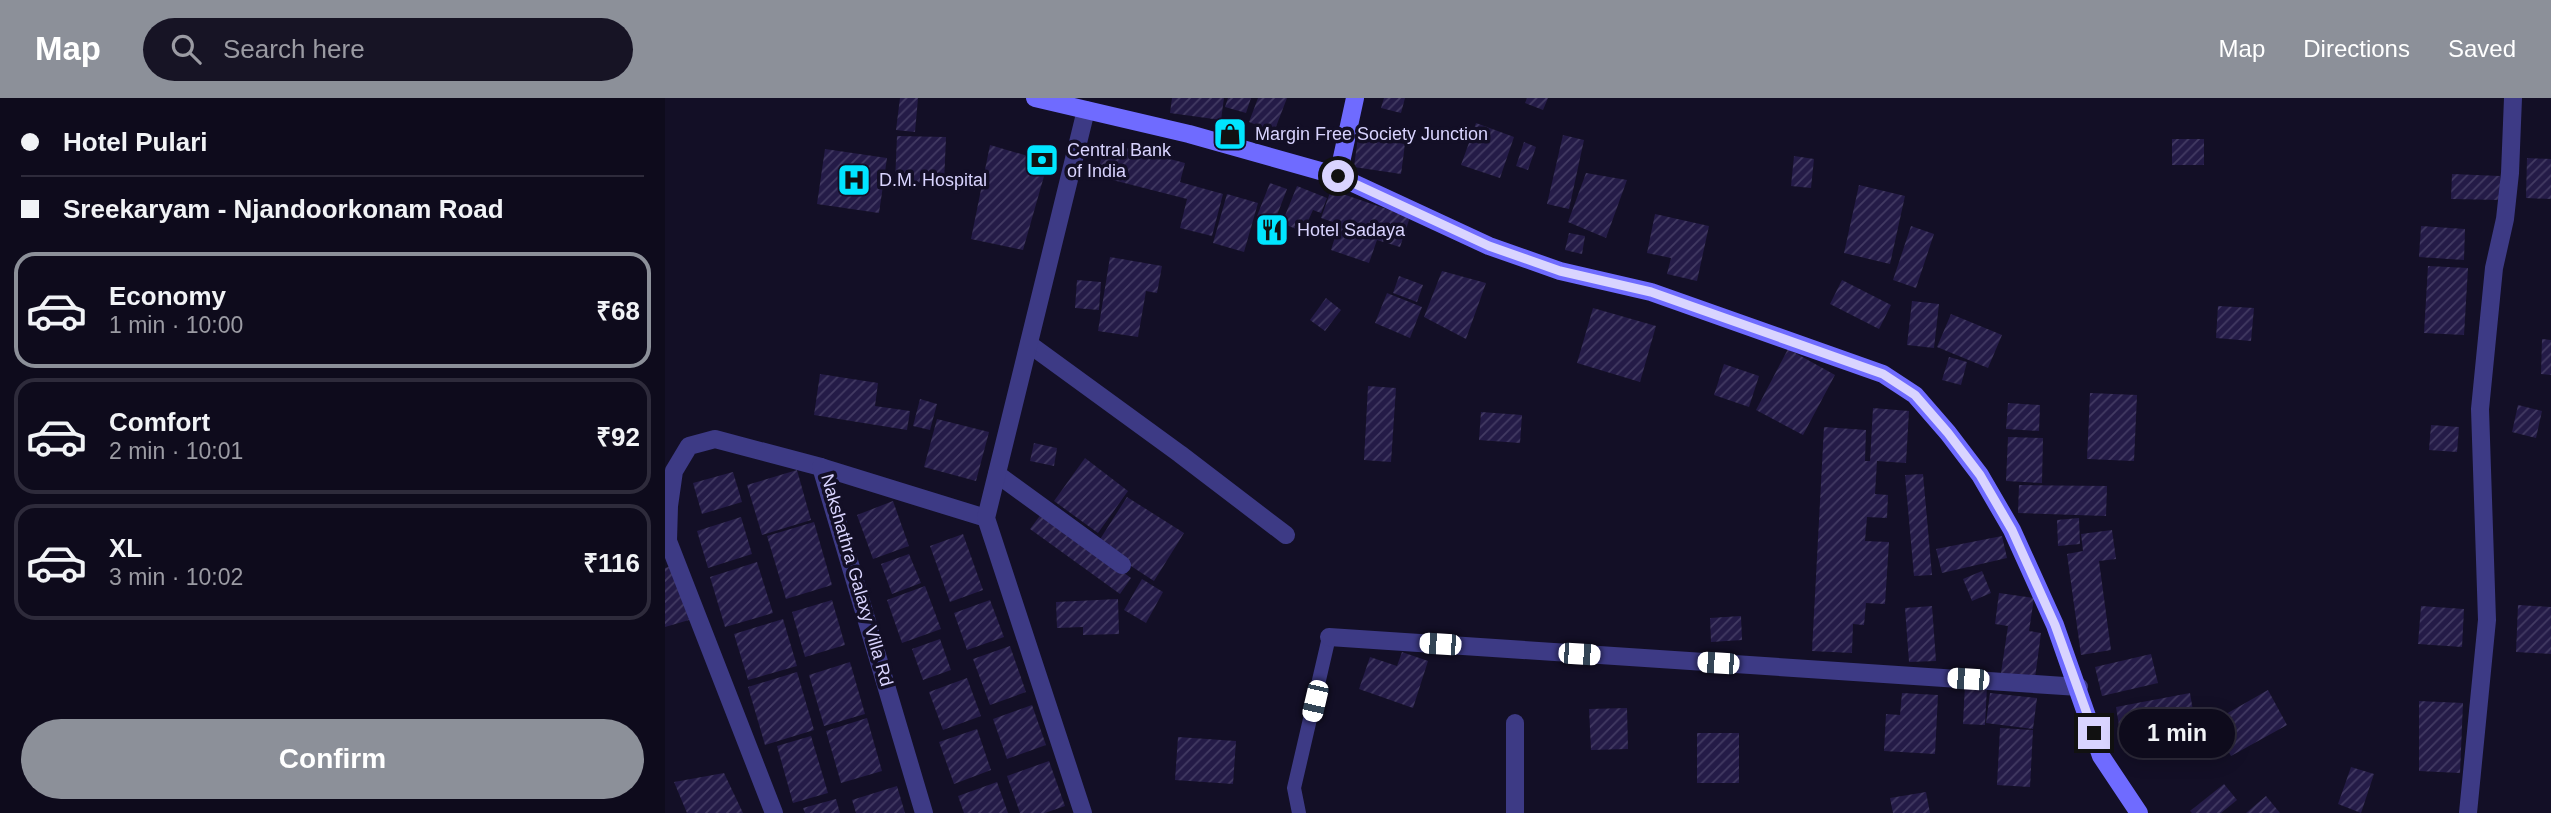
<!DOCTYPE html>
<meta charset="utf-8">
<style>
:root{--surface:#0e0b1c;--page:#171425;--text:#f1f3f6;--muted:#9b9ba3;--line:#2e2b3b;--accent:#8c9099}
body{margin:0;font-family:Helvetica,sans-serif;background:var(--page);color:var(--text);height:100vh;display:flex;flex-direction:column;font-size:26px;white-space:nowrap}
*{box-sizing:border-box;margin:0}
p{font-size:23px;color:var(--muted)}
.icon{flex:none;width:38px;height:38px;fill:none;stroke:currentColor;stroke-width:2;stroke-linecap:round;stroke-linejoin:round}
.map{position:relative;flex:1;overflow:hidden}
.panel{display:flex;flex-direction:column;background:var(--surface);width:665px}
.panel>*{flex:none}
.hud{display:grid;align-content:center;height:154px;padding:0 21px;background:var(--surface)}
.end{position:absolute;width:32px;height:32px;margin:-16px;border:9px solid #d9d4ff;background:#111;box-shadow:0 0 0 4px #111}
.from{border-radius:50%}
.bubble{position:absolute;height:49px;border-radius:24px;background:var(--surface);box-shadow:0 4px 18px #0003,0 0 0 2px var(--line);font-size:23px;font-weight:800;line-height:49px;text-align:center}
.car{position:absolute;width:21px;height:42px;margin:-21px -10px;border-radius:9px;box-shadow:0 0 5px 2px #0007;background:linear-gradient(#fff 24%,#345 0 40%,#fff 0 76%,#345 0 86%,#fff 0)}
.hud b{display:flex;align-items:center;gap:24px;height:66px;font-size:26px}
.hud b+b{border-top:2px solid var(--line)}
.hud i{width:18px;height:18px;background:var(--text)}
ul{padding:0;list-style:none}
li{display:flex;align-items:center;gap:21px;height:116px;margin:0 14px 10px;padding:0 7px;border:4px solid var(--line);border-radius:21px}
li div{flex:1}
li b{display:block;font-size:26px}
li em{font-style:normal;font-weight:800}
li.selected{border-color:var(--accent)}
li>.icon{width:63px;height:63px;stroke-width:1.5}
.action{display:flex;gap:14px;margin-top:auto;padding:14px 21px}
.action a{flex:1;height:80px;border-radius:42px;background:var(--accent);color:#fff;font-size:28px;font-weight:800;line-height:80px;text-align:center}
header{display:flex;align-items:center;gap:42px;box-sizing:border-box;height:98px;padding:0 35px;background:var(--accent);color:#fff}
header strong{font-size:33px}
nav{display:flex;gap:38px;margin-inline-start:auto;font-size:24px}
.search{width:490px;height:63px;background:var(--page);display:flex;align-items:center;gap:18px;box-sizing:border-box;padding:0 24px;border-radius:38px;color:var(--muted);font-size:26px}
main{display:flex;flex:1;min-height:0}
.map>svg:first-child{display:block}
.building{fill:url(#building-hatch)}
.lines{fill:none;stroke-linecap:round;stroke-linejoin:round}
.lane{stroke:#3d3a85;stroke-width:14}
.street{stroke:#3d3a85;stroke-width:18}
.secondary{stroke:#6f6bff;stroke-width:18}
.route{stroke:#d9d4ff;stroke-width:9}
.labels{text-anchor:middle;dominant-baseline:central;stroke-width:7;stroke-linejoin:round;paint-order:stroke}
.poi-label{font-size:18px;fill:#d9d4ff;stroke:#130f26;text-anchor:start}
.street-label{font-size:18px;fill:#d9d4ff;stroke:#130f26}
</style>
<header>
<strong>Map</strong>
<div class="search"><svg class="icon" aria-label="search" viewBox="0 0 24 24"><circle cx="10" cy="10" r="6"/><path d="M15 15l6 6"/></svg>Search here</div>
<nav><a>Map</a><a>Directions</a><a>Saved</a></nav>
</header>
<main>
<section class="panel">
<div class="hud">
<b><i class="from"></i>Hotel Pulari</b>
<b><i></i>Sreekaryam - Njandoorkonam Road</b>
</div>
<ul>
<li class="selected"><svg class="icon" aria-label="car" viewBox="0 0 24 24"><path d="M5 17H2v-5l4-1 3-4h7l3 4 3 1v5h-3M9 17h6M6 11h13"/><circle cx="7" cy="17" r="2"/><circle cx="17" cy="17" r="2"/></svg><div><b>Economy</b><p>1 min · 10:00</p></div><em>₹68</em></li>
<li><svg class="icon" aria-label="car" viewBox="0 0 24 24"><path d="M5 17H2v-5l4-1 3-4h7l3 4 3 1v5h-3M9 17h6M6 11h13"/><circle cx="7" cy="17" r="2"/><circle cx="17" cy="17" r="2"/></svg><div><b>Comfort</b><p>2 min · 10:01</p></div><em>₹92</em></li>
<li><svg class="icon" aria-label="car" viewBox="0 0 24 24"><path d="M5 17H2v-5l4-1 3-4h7l3 4 3 1v5h-3M9 17h6M6 11h13"/><circle cx="7" cy="17" r="2"/><circle cx="17" cy="17" r="2"/></svg><div><b>XL</b><p>3 min · 10:02</p></div><em>₹116</em></li>
</ul>
<div class="action"><a>Confirm</a></div>
</section>
<div class="map">
<svg width="1886" height="715" viewBox="0 0 1886 715">
<defs>
<pattern id="building-hatch" width="6" height="6" patternUnits="userSpaceOnUse" patternTransform="scale(1.75)"><rect width="6" height="6" fill="#241b47"/><path d="M-1 1l2-2M0 6l6-6M5 7l2-2" fill="none" stroke="#433b63"/></pattern>
</defs>
<rect width="100%" height="100%" fill="#130f26"/>
<g class="building">
<polygon points="235,0 253,0 250,34 231,32"/>
<polygon points="507,0 559,0 556,22 505,15"/>
<polygon points="563,0 586,0 581,15 560,9"/>
<polygon points="593,0 622,0 609,34 584,24"/>
<polygon points="719,0 740,0 736,15 716,10"/>
<polygon points="862,0 883,0 878,12 860,5"/>
<polygon points="811,25 849,39 835,80 796,67"/>
<polygon points="898,37 919,42 904,111 882,106"/>
<polygon points="232,38 281,39 279,85 230,84"/>
<polygon points="693,39 740,46 736,76 689,69"/>
<rect x="1507" y="41" width="32" height="26"/>
<polygon points="440,44 520,65 515,84 558,96 547,138 515,130 522,101 432,78"/>
<polygon points="859,44 871,49 863,72 851,68"/>
<polygon points="325,47 383,64 358,152 306,141"/>
<polygon points="160,51 222,60 214,115 152,106"/>
<polygon points="1129,58 1149,61 1146,90 1126,88"/>
<polygon points="1862,60 1886,61 1886,101 1861,100"/>
<polygon points="921,75 962,82 941,140 903,124"/>
<polygon points="1787,76 1835,78 1835,102 1786,101"/>
<polygon points="605,85 622,91 609,125 592,118"/>
<polygon points="1194,87 1240,98 1225,166 1179,155"/>
<polygon points="632,88 662,100 656,115 648,112 638,134 617,125"/>
<polygon points="666,92 745,119 735,149 712,142 704,165 666,152 674,126 656,120"/>
<polygon points="562,96 593,105 579,154 548,145"/>
<polygon points="990,116 1044,128 1032,183 1002,176 1006,160 982,155"/>
<polygon points="1246,128 1269,136 1251,190 1228,182"/>
<polygon points="1756,128 1800,131 1799,162 1754,159"/>
<polygon points="904,135 920,138 917,156 900,152"/>
<polygon points="445,159 497,168 492,195 481,193 473,239 433,233"/>
<polygon points="1763,168 1803,170 1799,237 1759,235"/>
<polygon points="777,173 821,185 801,241 759,219"/>
<polygon points="734,178 758,187 752,204 728,195"/>
<polygon points="412,182 436,184 434,212 410,210"/>
<polygon points="1177,182 1226,207 1214,231 1165,206"/>
<polygon points="722,195 757,209 745,240 710,225"/>
<polygon points="661,200 676,212 660,233 645,222"/>
<polygon points="1247,203 1274,206 1269,250 1242,247"/>
<polygon points="1553,208 1589,210 1586,243 1551,240"/>
<polygon points="928,210 991,228 975,284 912,265"/>
<polygon points="1286,216 1337,237 1323,270 1272,249"/>
<polygon points="1877,241 1886,242 1886,277 1876,276"/>
<polygon points="1123,251 1170,277 1138,337 1091,312"/>
<polygon points="1284,259 1302,264 1296,287 1277,282"/>
<polygon points="1059,266 1094,278 1084,309 1049,297"/>
<polygon points="155,276 213,285 210,308 245,313 242,332 149,317"/>
<polygon points="703,288 731,290 726,364 699,362"/>
<polygon points="1425,295 1472,297 1469,363 1422,361"/>
<polygon points="255,301 272,306 265,332 248,328"/>
<polygon points="1343,305 1375,307 1374,333 1341,331"/>
<polygon points="1853,307 1877,313 1871,340 1847,334"/>
<polygon points="1208,310 1244,313 1241,365 1212,363 1210,396 1223,397 1222,420 1202,419 1200,443 1224,444 1220,506 1201,505 1199,527 1188,526 1187,555 1147,553 1159,329 1201,332 1200,363 1205,363"/>
<polygon points="816,314 857,317 855,345 814,342"/>
<polygon points="272,321 324,334 311,383 259,369"/>
<polygon points="1766,327 1794,329 1792,354 1764,352"/>
<polygon points="1343,339 1378,340 1377,385 1341,383"/>
<polygon points="369,345 392,350 389,368 365,363"/>
<polygon points="420,360 463,393 433,435 389,403"/>
<polygon points="132,372 146,422 97,437 82,387"/>
<polygon points="68,374 77,404 37,416 28,385"/>
<polygon points="1258,376 1267,477 1249,478 1240,377"/>
<polygon points="1354,387 1442,388 1441,418 1353,415"/>
<polygon points="462,399 519,435 489,483 432,446"/>
<polygon points="228,403 244,448 208,461 192,417"/>
<polygon points="377,415 466,480 455,496 365,431"/>
<polygon points="76,419 87,456 43,470 32,433"/>
<polygon points="1414,420 1415,446 1393,448 1392,422"/>
<polygon points="149,424 167,487 121,501 102,438"/>
<polygon points="1447,432 1451,461 1434,463 1446,552 1416,557 1402,456 1418,453 1416,436"/>
<polygon points="298,436 318,492 285,504 265,448"/>
<polygon points="1337,438 1342,460 1277,475 1271,451"/>
<polygon points="244,456 256,485 227,496 216,466"/>
<polygon points="92,464 108,515 60,529 45,479"/>
<polygon points="7,468 24,522 0,529 0,470"/>
<polygon points="1317,473 1326,495 1307,503 1298,481"/>
<polygon points="477,481 498,494 481,525 459,512"/>
<polygon points="260,488 276,531 237,545 222,502"/>
<polygon points="1334,495 1369,500 1364,533 1376,535 1370,580 1336,575 1343,528 1330,526"/>
<polygon points="453,501 454,536 418,537 418,529 392,530 391,504"/>
<polygon points="167,502 180,547 140,559 127,514"/>
<polygon points="325,502 339,539 302,552 289,515"/>
<polygon points="1853,507 1886,509 1886,556 1851,554"/>
<polygon points="1267,508 1271,563 1244,564 1240,510"/>
<polygon points="1756,508 1799,511 1797,549 1753,546"/>
<polygon points="1076,518 1077,542 1046,544 1045,520"/>
<polygon points="118,521 132,568 83,582 69,536"/>
<polygon points="275,541 286,572 258,582 247,551"/>
<polygon points="345,548 361,594 325,607 308,561"/>
<polygon points="737,554 763,563 748,610 694,591 705,559 732,568"/>
<polygon points="1486,556 1493,585 1437,598 1430,569"/>
<polygon points="185,564 200,616 159,628 144,577"/>
<polygon points="132,574 149,632 100,647 83,589"/>
<polygon points="302,580 316,618 278,632 264,594"/>
<polygon points="1300,586 1322,587 1320,627 1298,626"/>
<polygon points="1603,592 1622,627 1566,658 1547,624"/>
<polygon points="1237,595 1273,597 1270,656 1219,653 1221,616 1235,617"/>
<polygon points="1325,595 1372,600 1368,631 1321,625"/>
<polygon points="1525,595 1529,619 1455,634 1451,609"/>
<polygon points="1754,603 1798,605 1795,675 1754,673"/>
<polygon points="367,607 381,647 342,661 328,621"/>
<polygon points="962,610 963,651 926,652 924,611"/>
<polygon points="202,620 217,673 176,685 161,633"/>
<polygon points="1335,630 1368,632 1365,689 1332,687"/>
<polygon points="1504,630 1511,649 1480,658 1474,639"/>
<polygon points="312,631 326,672 289,686 274,644"/>
<rect x="1032" y="635" width="42" height="50"/>
<polygon points="146,638 163,695 128,705 112,648"/>
<polygon points="513,639 571,643 568,686 510,682"/>
<polygon points="384,663 400,708 380,715 355,715 342,678"/>
<polygon points="1686,669 1709,676 1696,715 1673,706"/>
<polygon points="59,675 78,715 22,715 9,684"/>
<polygon points="332,684 343,715 299,715 293,698"/>
<polygon points="1559,686 1572,702 1556,715 1527,715 1525,713"/>
<polygon points="232,688 240,715 191,715 187,702"/>
<polygon points="1261,694 1265,715 1228,715 1225,700"/>
<polygon points="1601,698 1615,715 1581,715"/>
<polygon points="171,701 175,715 140,715 138,710"/>
</g>
<g class="lines">
<polyline class="lane" points="634,715 629,690 664,539"/>
<g class="street">
<polyline points="364,246 515,356 621,437"/>
<polyline points="332,376 457,467"/>
<polyline points="664,539 1414,589"/>
<polyline points="109,715 3,443 4,408 9,373 24,348 50,341 156,369"/>
<polyline points="259,715 156,369 321,420"/>
<polyline points="418,715 321,420 421,12"/>
<polyline points="850,715 850,625"/>
<polyline points="1803,715 1822,522 1815,311 1829,170 1840,121 1845,75 1848,0"/>
</g>
<g class="secondary">
<polyline points="370,0 524,36 673,78 824,148 895,173 986,194 1218,276 1250,297 1283,335 1315,377 1347,432 1390,527 1436,658 1474,715"/>
<polyline points="673,78 690,0"/>
</g>
</g>
<g class="lines">
<polyline class="route" points="673,78 824,148 895,173 986,194 1037,212 1218,276 1250,297 1283,335 1315,377 1347,432 1390,527 1429,635"/>
</g>
<defs>
<symbol id="shop-square" viewBox="-11 -11 22 22"><rect x="-9" y="-9" width="18" height="18" rx="4" fill="#00e5ff" stroke="#130f26"/><path d="M-5-2.5h2.3a2.7 3.5 0 0 1 5.4 0H5L5.5 6h-11ZM-1.5-2.5h3a1.5 2.3 0 0 0-3 0Z" fill="#111"/></symbol>
<symbol id="bank-square" viewBox="-11 -11 22 22"><rect x="-9" y="-9" width="18" height="18" rx="4" fill="#00e5ff" stroke="#130f26"/><path d="M-6-4H6V4H-6ZM0-2.3a2.3 2.3 0 1 0 0 4.6a2.3 2.3 0 1 0 0-4.6Z" fill="#111"/></symbol>
<symbol id="hospital-square" viewBox="-11 -11 22 22"><rect x="-9" y="-9" width="18" height="18" rx="4" fill="#00e5ff" stroke="#130f26"/><path d="M-5-5h3v3.5h4V-5h3V5h-3V1.5h-4V5h-3Z" fill="#111"/></symbol>
<symbol id="restaurant-square" viewBox="-11 -11 22 22"><rect x="-9" y="-9" width="18" height="18" rx="4" fill="#00e5ff" stroke="#130f26"/><path d="M-5-6h1v4h1v-4h1v4h1v-4h1v5L-1.5 .5V6h-2V.5L-5-1ZM5-6V6H3V1.5H1.5Q1.5-4 5-6Z" fill="#111"/></symbol>
</defs>
<g fill-rule="evenodd">
<use href="#shop-square" x="546" y="17" width="38" height="38"/>
<use href="#bank-square" x="358" y="43" width="38" height="38"/>
<use href="#hospital-square" x="170" y="63" width="38" height="38"/>
<use href="#restaurant-square" x="588" y="113" width="38" height="38"/>
</g>
<g class="labels">
<g class="poi-label">
<text x="590" y="36">Margin Free Society Junction</text>
<text x="402" y="52">Central Bank<tspan x="402" dy="21">of India</tspan></text>
<text x="214" y="82">D.M. Hospital</text>
<text x="632" y="132">Hotel Sadaya</text>
</g>
<g class="street-label">
<text transform="translate(192 482) rotate(74)">Nakshathra Galaxy Villa Rd</text>
</g>
</g>
</svg>
<i class="end from" style="left:673px;top:78px"></i>
<i class="end" style="left:1429px;top:635px"></i>
<div class="bubble" style="left:1454px;top:611px;width:116px">1 min</div>
<i class="car" style="left:775px;top:546px;rotate:274deg"></i>
<i class="car" style="left:914px;top:556px;rotate:94deg"></i>
<i class="car" style="left:1053px;top:565px;rotate:274deg"></i>
<i class="car" style="left:1303px;top:581px;rotate:274deg"></i>
<i class="car" style="left:650px;top:603px;rotate:193deg"></i>
</div>
</main>
